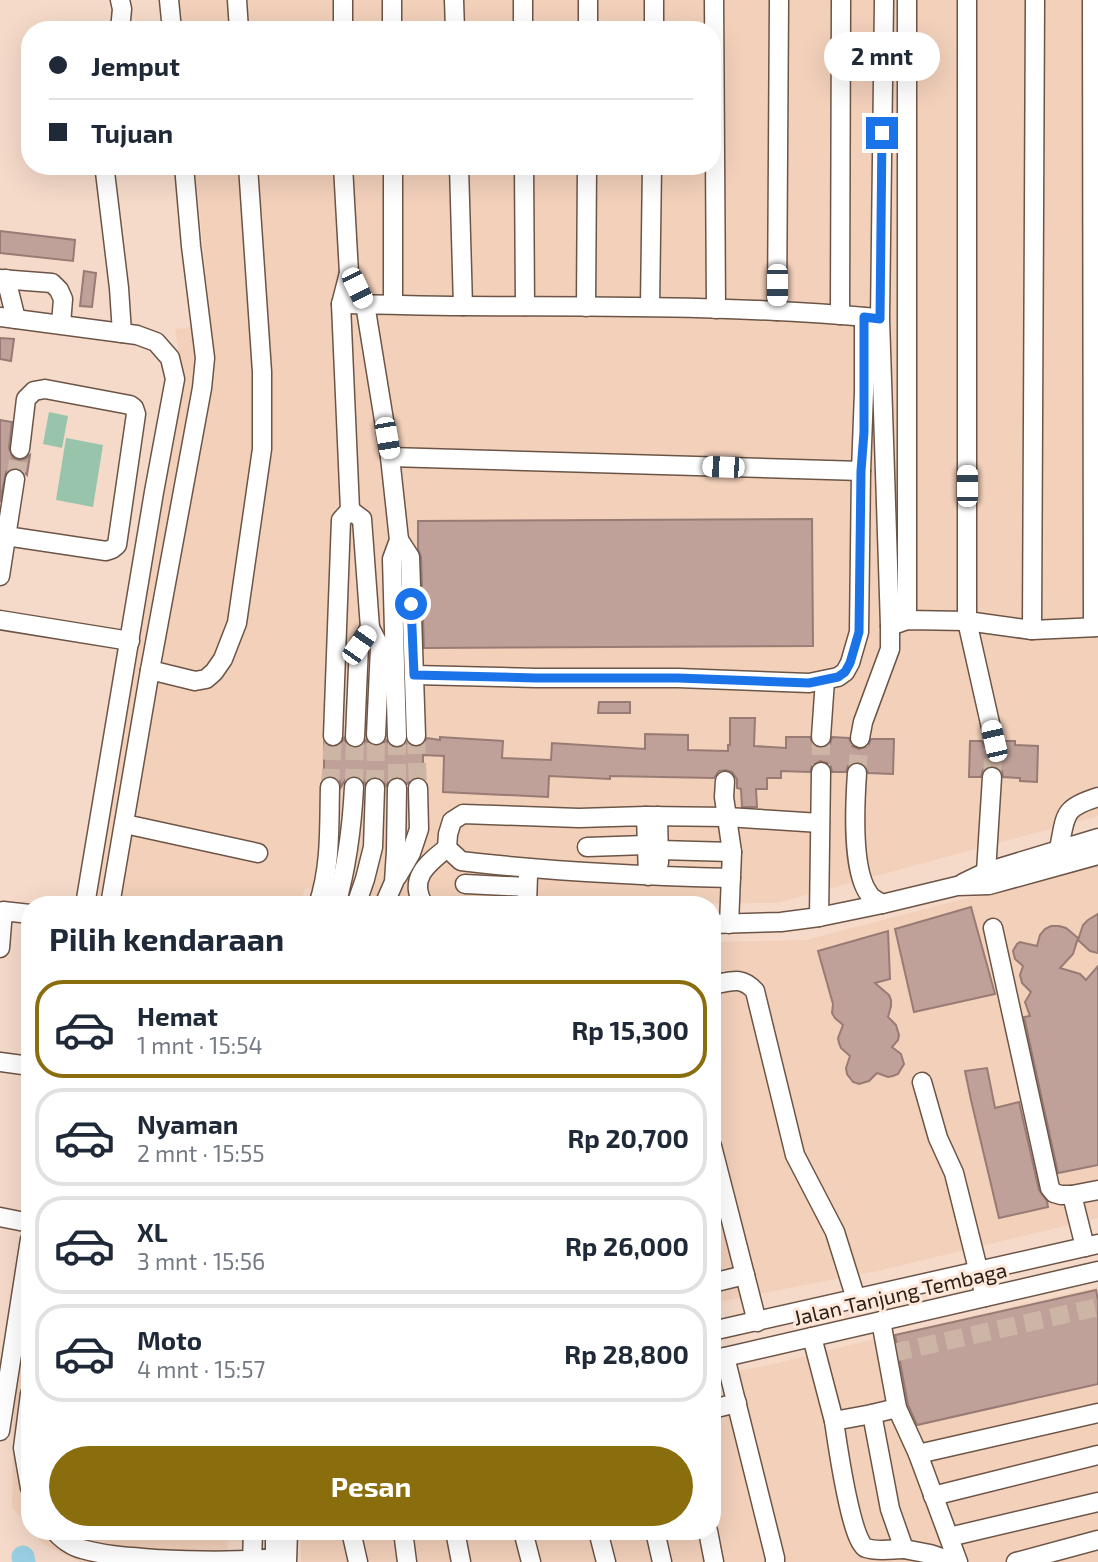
<!DOCTYPE html>
<html lang="id">
<meta charset="utf-8">
<style>
:root{--surface:#fff;--page:#f2f2f3;--text:#1f2937;--muted:#747a83;--line:#e0e1e3;--accent:#8a6d0c}
body{margin:0;font-family:"Exo 2",sans-serif;background:var(--page);color:var(--text);height:100vh;display:flex;flex-direction:column;font-size:26px;white-space:nowrap}
*{box-sizing:border-box;margin:0}
p{font-size:23px;color:var(--muted)}
.icon{flex:none;width:38px;height:38px;fill:none;stroke:currentColor;stroke-width:2;stroke-linecap:round;stroke-linejoin:round}
.map{position:relative;flex:1;overflow:hidden}
.sheet{position:absolute;left:21px;top:896px;width:700px;height:644px;display:flex;flex-direction:column;background:var(--surface);border-radius:28px;box-shadow:0 7px 28px #0002}
.sheet>*{flex:none}
.guide{position:absolute;left:21px;top:21px;width:700px;height:154px;border-radius:28px;box-shadow:0 7px 28px #0002;display:grid;align-content:center;height:154px;padding:0 28px;background:var(--surface)}
.end{position:absolute;width:32px;height:32px;margin:-16px;border:9px solid #1a73e8;background:#fff;box-shadow:0 0 0 4px #fff}
.from{border-radius:50%}
.bubble{position:absolute;height:49px;border-radius:24px;background:var(--surface);box-shadow:0 7px 28px #0002;font-size:23px;font-weight:700;line-height:49px;text-align:center}
.car{position:absolute;width:21px;height:42px;margin:-21px -10px;border-radius:9px;box-shadow:0 0 5px 2px #0007;background:linear-gradient(#fff 24%,#345 0 40%,#fff 0 76%,#345 0 86%,#fff 0)}
.guide b{display:flex;align-items:center;gap:24px;height:66px;font-size:26px}
.guide b+b{border-top:2px solid var(--line)}
.guide i{width:18px;height:18px;background:var(--text)}
ul{padding:0;list-style:none}
li{display:flex;align-items:center;gap:21px;height:98px;margin:0 14px 10px;padding:0 14px;border:4px solid var(--line);border-radius:28px}
li div{flex:1}
li b{display:block;font-size:26px}
li em{font-style:normal;font-weight:700}
li.selected{border-color:var(--accent)}
li>.icon{width:63px;height:63px;stroke-width:1.5}
h2{padding:0 28px;font-size:32px;line-height:84px}
.action{display:flex;gap:14px;margin-top:auto;padding:14px 28px}
.action a{flex:1;height:80px;border-radius:42px;background:var(--accent);color:#fff;font-size:28px;font-weight:700;line-height:80px;text-align:center}
.map>svg:first-child{display:block}
.built{fill:#f2d0ba}
.green{fill:#97c4ab}
.lines{fill:none;stroke-linecap:round;stroke-linejoin:round}
.river{stroke:#99cfe2;stroke-width:23}
.building{fill:#c0a19a;stroke:#987b74;stroke-width:2}
.minor-tunnel{stroke:#cdb5a6;stroke-width:18;stroke-dasharray:18 9;stroke-linecap:butt}
.minor-casing{stroke:#6c5546;stroke-width:21}
.minor{stroke:#fff;stroke-width:18}
.route{stroke:#1a73e8;stroke-width:9}
.labels{text-anchor:middle;dominant-baseline:central;stroke-width:6;stroke-linejoin:round;paint-order:stroke}
.street-label{font-size:21px;fill:#2b211b;stroke:#ffe8da}
</style>
<div class="map">
<svg width="1098" height="1562" viewBox="0 0 1098 1562">
<rect width="100%" height="100%" fill="#f5dac9"/>
<g class="built">
<polygon points="178,0 1098,0 1098,816 776,903 465,904 305,888 300,905 91,905 122,735 182,371 175,329 211,325 195,166 712,166 712,30 181,30"/>
<polygon points="1098,864 1098,1218 877,1271 712,1303 712,942 806,940"/>
<polygon points="1098,1287 1098,1562 301,1562 301,1531 712,1531 712,1376 774,1364 866,1341"/>
<polygon points="30,1289 30,1529 12,1507 14,1403"/>
<polygon points="32,1531 228,1531 227,1562 80,1562 43,1544"/>
</g>
<g class="green">
<polygon points="49,412 68,416 62,448 43,444"/>
<polygon points="66,438 103,445 93,507 56,500"/>
</g>
<g class="lines">
<polyline class="river" points="23,1557 24,1562"/>
</g>
<g class="building">
<polygon points="0,231 75,240 73,261 0,253"/>
<polygon points="84,271 96,273 92,307 80,306"/>
<polygon points="0,338 14,339 11,361 0,359"/>
<polygon points="0,420 12,422 9,448 13,458 19,460 25,459 30,455 27,475 22,470 16,468 10,469 6,472 0,502"/>
<polygon points="812,519 813,646 424,648 421,557 418,549 418,521"/>
<polygon points="599,702 630,702 630,713 598,713"/>
<polygon points="730,718 755,718 754,746 786,748 786,737 810,737 814,746 821,748 830,744 832,737 849,738 852,746 859,749 868,746 871,739 894,739 893,774 868,773 864,764 857,762 848,766 846,772 832,772 831,767 827,763 820,761 812,766 810,772 781,771 781,778 767,778 767,789 756,789 757,807 742,807 741,789 737,788 737,779 732,772 726,770 719,771 714,778 610,776 610,779 549,776 548,797 443,792 444,756 423,755 423,778 418,777 413,778 407,784 403,779 396,777 391,778 386,786 382,779 376,777 369,778 365,784 361,778 354,776 345,780 341,787 340,781 335,777 330,776 324,777 324,743 328,746 333,747 339,746 344,738 348,746 355,748 361,747 366,740 370,745 376,746 382,745 386,740 391,747 397,748 402,747 407,743 416,747 421,746 427,738 440,740 440,737 503,741 502,758 551,760 552,743 645,749 645,734 688,735 688,750 728,751 728,745 730,745"/>
<polygon points="970,741 982,741 985,748 991,752 1001,750 1005,741 1015,741 1015,745 1038,746 1037,782 1020,781 1020,778 1003,777 1002,771 993,766 988,767 983,770 981,777 969,777"/>
<polygon points="971,907 995,994 914,1012 895,929"/>
<polygon points="1098,914 1098,953 1090,951 1078,940 1083,925 1088,920"/>
<polygon points="1051,926 1059,926 1066,928 1078,938 1073,954 1060,968 1080,974 1086,980 1098,966 1098,1165 1058,1173 1024,1017 1030,1016 1025,1002 1031,992 1022,983 1020,975 1023,966 1015,959 1013,951 1017,944 1020,942 1037,946 1040,935 1045,929"/>
<polygon points="888,931 890,979 875,983 889,995 891,1000 891,1006 888,1017 896,1025 899,1035 898,1040 892,1047 901,1054 904,1064 898,1074 893,1076 888,1077 877,1073 869,1081 859,1084 853,1082 847,1074 846,1068 850,1056 841,1048 839,1043 838,1038 843,1025 835,1018 832,1013 833,1004 818,951"/>
<polygon points="987,1068 995,1108 1019,1102 1039,1190 1047,1201 1048,1207 999,1218 971,1100 965,1071"/>
<polygon points="1096,1290 1098,1300 1098,1384 917,1425 908,1405 895,1335"/>
</g>
<g class="lines">
<g class="minor-tunnel">
<polyline points="15,479 20,449"/>
<polyline points="416,736 418,788"/>
<polyline points="397,737 397,788"/>
<polyline points="821,737 821,772"/>
<polyline points="857,773 860,738"/>
<polyline points="992,777 994,741"/>
<polyline points="330,787 333,736"/>
<polyline points="354,787 355,737"/>
<polyline points="375,788 376,735"/>
<polyline points="893,1353 1098,1307"/>
</g>
<defs>
<g id="minor">
<polyline points="169,0 172,30"/>
<polyline points="237,0 239,30"/>
<polyline points="343,0 343,30"/>
<polyline points="392,0 392,30"/>
<polyline points="454,0 455,30"/>
<polyline points="523,0 523,30"/>
<polyline points="714,0 716,309"/>
<polyline points="884,0 880,319 890,626 907,620 967,621 1032,630 1098,627"/>
<polyline points="967,0 967,621 994,741"/>
<polyline points="1092,0 1093,627"/>
<polyline points="120,30 122,9 120,0"/>
<polyline points="588,30 588,0"/>
<polyline points="654,30 654,0"/>
<polyline points="105,166 105,172 119,288 122,333"/>
<polyline points="393,166 393,304"/>
<polyline points="459,166 463,306"/>
<polyline points="524,166 525,306"/>
<polyline points="349,273 365,304 390,457 399,540 392,559 397,737"/>
<polyline points="0,279 52,283 59,290 63,299 61,324"/>
<polyline points="6,279 16,319"/>
<path d="M341 304C381 304 422 306 463 306 601 307 739 305 876 318"/>
<polyline points="650,306 652,166"/>
<polyline points="586,307 587,166"/>
<polyline points="777,311 779,0"/>
<polyline points="840,315 841,0"/>
<polyline points="0,317 137,335 156,342 170,358 175,379 154,492 85,905"/>
<polyline points="390,457 861,471"/>
<polyline points="350,510 362,519 370,628 359,645 355,737"/>
<polyline points="6,536 106,551 112,549 117,545 136,414 134,408 130,405 45,389 34,391 26,399 20,449"/>
<polyline points="399,540 410,557 416,736"/>
<polyline points="0,576 15,479"/>
<polyline points="0,620 130,641"/>
<polyline points="907,620 907,0"/>
<polyline points="370,628 380,647 376,735"/>
<polyline points="1032,630 1035,0"/>
<polyline points="150,670 195,681 206,679 214,672 223,659 237,623 262,449 262,372 248,166"/>
<polyline points="414,675 536,678 678,678 809,683 838,677 845,672 850,663 859,632 861,471 864,392 864,317"/>
<polyline points="333,736 341,520 350,510 341,304 349,273 343,166"/>
<polyline points="821,737 825,680"/>
<polyline points="860,738 863,722 890,649 890,626"/>
<path d="M857 773C855 802 851 870 869 894 871 898 878 901 882 904"/>
<polyline points="725,781 724,797 732,852 729,924"/>
<polyline points="646,816 727,817 820,823"/>
<polyline points="658,816 659,863"/>
<polyline points="125,824 258,853"/>
<polyline points="587,847 646,845"/>
<path d="M1059 849C1066 815 1062 808 1098 797"/>
<polyline points="659,850 732,852"/>
<path d="M648 876 646 816 579 818 463 814 452 821 448 834 447 848 461 861 478 863C563 872 647 876 731 878"/>
<polyline points="397,877 411,853 419,829 418,788"/>
<polyline points="988,881 986,872 992,777"/>
<polyline points="963,883 986,872 1098,838"/>
<polyline points="465,884 527,887"/>
<polyline points="110,905 150,670 202,388 205,358 191,246 184,166"/>
<path d="M318 905C331 867 329 827 330 787"/>
<path d="M336 905C347 866 352 827 354 787"/>
<polyline points="356,905 365,879 373,847 375,788"/>
<polyline points="384,905 394,882 396,851 397,788"/>
<path d="M424 905C407 879 428 863 447 848"/>
<polyline points="527,905 528,875"/>
<polyline points="819,917 821,772"/>
<polyline points="712,924 781,922 819,917 882,904 957,886 989,885 1098,855"/>
<polyline points="993,928 1050,1188 1054,1193 1061,1195 1072,1195 1098,1190"/>
<polyline points="0,948 3,911 30,914"/>
<path d="M712 985C730 982 741 975 755 991L795 1155 835 1232 856 1299"/>
<polyline points="0,1062 30,1066"/>
<polyline points="922,1082 938,1138 954,1173 985,1297"/>
<polyline points="712,1146 757,1322"/>
<polyline points="1072,1195 1085,1247"/>
<polyline points="0,1217 30,1223"/>
<polyline points="712,1283 745,1275"/>
<polyline points="881,1321 897,1408 918,1454 958,1562"/>
<polyline points="712,1331 1098,1244"/>
<polyline points="812,1337 834,1421"/>
<polyline points="725,1357 775,1558 775,1562"/>
<polyline points="712,1360 1098,1271"/>
<polyline points="30,1394 23,1448 30,1488"/>
<polyline points="897,1408 872,1414 890,1509 904,1549 930,1554 954,1562"/>
<polyline points="712,1409 737,1403"/>
<path d="M872 1414 834 1421C837 1441 851 1542 866 1548 877 1552 893 1549 904 1549"/>
<polyline points="0,1431 30,1239"/>
<polyline points="918,1454 1098,1413"/>
<polyline points="933,1496 1098,1455"/>
<path d="M55 1531C61 1539 73 1547 82 1549 106 1556 132 1557 157 1559 196 1561 236 1562 275 1558"/>
<polyline points="351,1531 358,1562"/>
<polyline points="403,1531 407,1562"/>
<polyline points="455,1531 461,1562"/>
<polyline points="523,1531 531,1562"/>
<polyline points="598,1531 606,1562"/>
<polyline points="655,1531 662,1562"/>
<polyline points="708,1531 714,1562"/>
<polyline points="949,1537 1098,1502"/>
<polyline points="252,1562 253,1531"/>
<polyline points="275,1562 275,1531"/>
<polyline points="287,1562 288,1531"/>
<polyline points="1016,1562 1098,1540"/>
</g>
</defs>
<use href="#minor" class="minor-casing"/>
<use href="#minor" class="minor"/>
</g>
<g class="lines">
<polyline class="route" points="411,604 414,675 536,678 678,678 809,683 838,677 845,672 850,663 859,632 861,471 864,432 864,317 880,319 882,133"/>
</g>
<g class="labels">
<g class="street-label">
<text transform="translate(900 1293) rotate(-13)">Jalan Tanjung Tembaga</text>
</g>
</g>
</svg>
<i class="end from" style="left:411px;top:604px"></i>
<i class="end" style="left:882px;top:133px"></i>
<div class="bubble" style="left:824px;top:32px;width:116px">2 mnt</div>
<i class="car" style="left:777px;top:285px;rotate:180deg"></i>
<i class="car" style="left:357px;top:288px;rotate:154deg"></i>
<i class="car" style="left:387px;top:438px;rotate:170deg"></i>
<i class="car" style="left:723px;top:467px;rotate:272deg"></i>
<i class="car" style="left:967px;top:486px;rotate:0deg"></i>
<i class="car" style="left:359px;top:645px;rotate:35deg"></i>
<i class="car" style="left:994px;top:741px;rotate:347deg"></i>
<div class="guide">
<b><i class="from"></i>Jemput</b>
<b><i></i>Tujuan</b>
</div>
<section class="sheet">
<h2>Pilih kendaraan</h2>
<ul>
<li class="selected"><svg class="icon" aria-label="car" viewBox="0 0 24 24"><path d="M5 17H2v-5l4-1 3-4h7l3 4 3 1v5h-3M9 17h6M6 11h13"/><circle cx="7" cy="17" r="2"/><circle cx="17" cy="17" r="2"/></svg><div><b>Hemat</b><p>1 mnt · 15:54</p></div><em>Rp 15,300</em></li>
<li><svg class="icon" aria-label="car" viewBox="0 0 24 24"><path d="M5 17H2v-5l4-1 3-4h7l3 4 3 1v5h-3M9 17h6M6 11h13"/><circle cx="7" cy="17" r="2"/><circle cx="17" cy="17" r="2"/></svg><div><b>Nyaman</b><p>2 mnt · 15:55</p></div><em>Rp 20,700</em></li>
<li><svg class="icon" aria-label="car" viewBox="0 0 24 24"><path d="M5 17H2v-5l4-1 3-4h7l3 4 3 1v5h-3M9 17h6M6 11h13"/><circle cx="7" cy="17" r="2"/><circle cx="17" cy="17" r="2"/></svg><div><b>XL</b><p>3 mnt · 15:56</p></div><em>Rp 26,000</em></li>
<li><svg class="icon" aria-label="car" viewBox="0 0 24 24"><path d="M5 17H2v-5l4-1 3-4h7l3 4 3 1v5h-3M9 17h6M6 11h13"/><circle cx="7" cy="17" r="2"/><circle cx="17" cy="17" r="2"/></svg><div><b>Moto</b><p>4 mnt · 15:57</p></div><em>Rp 28,800</em></li>
</ul>
<div class="action"><a>Pesan</a></div>
</section>
</div>
